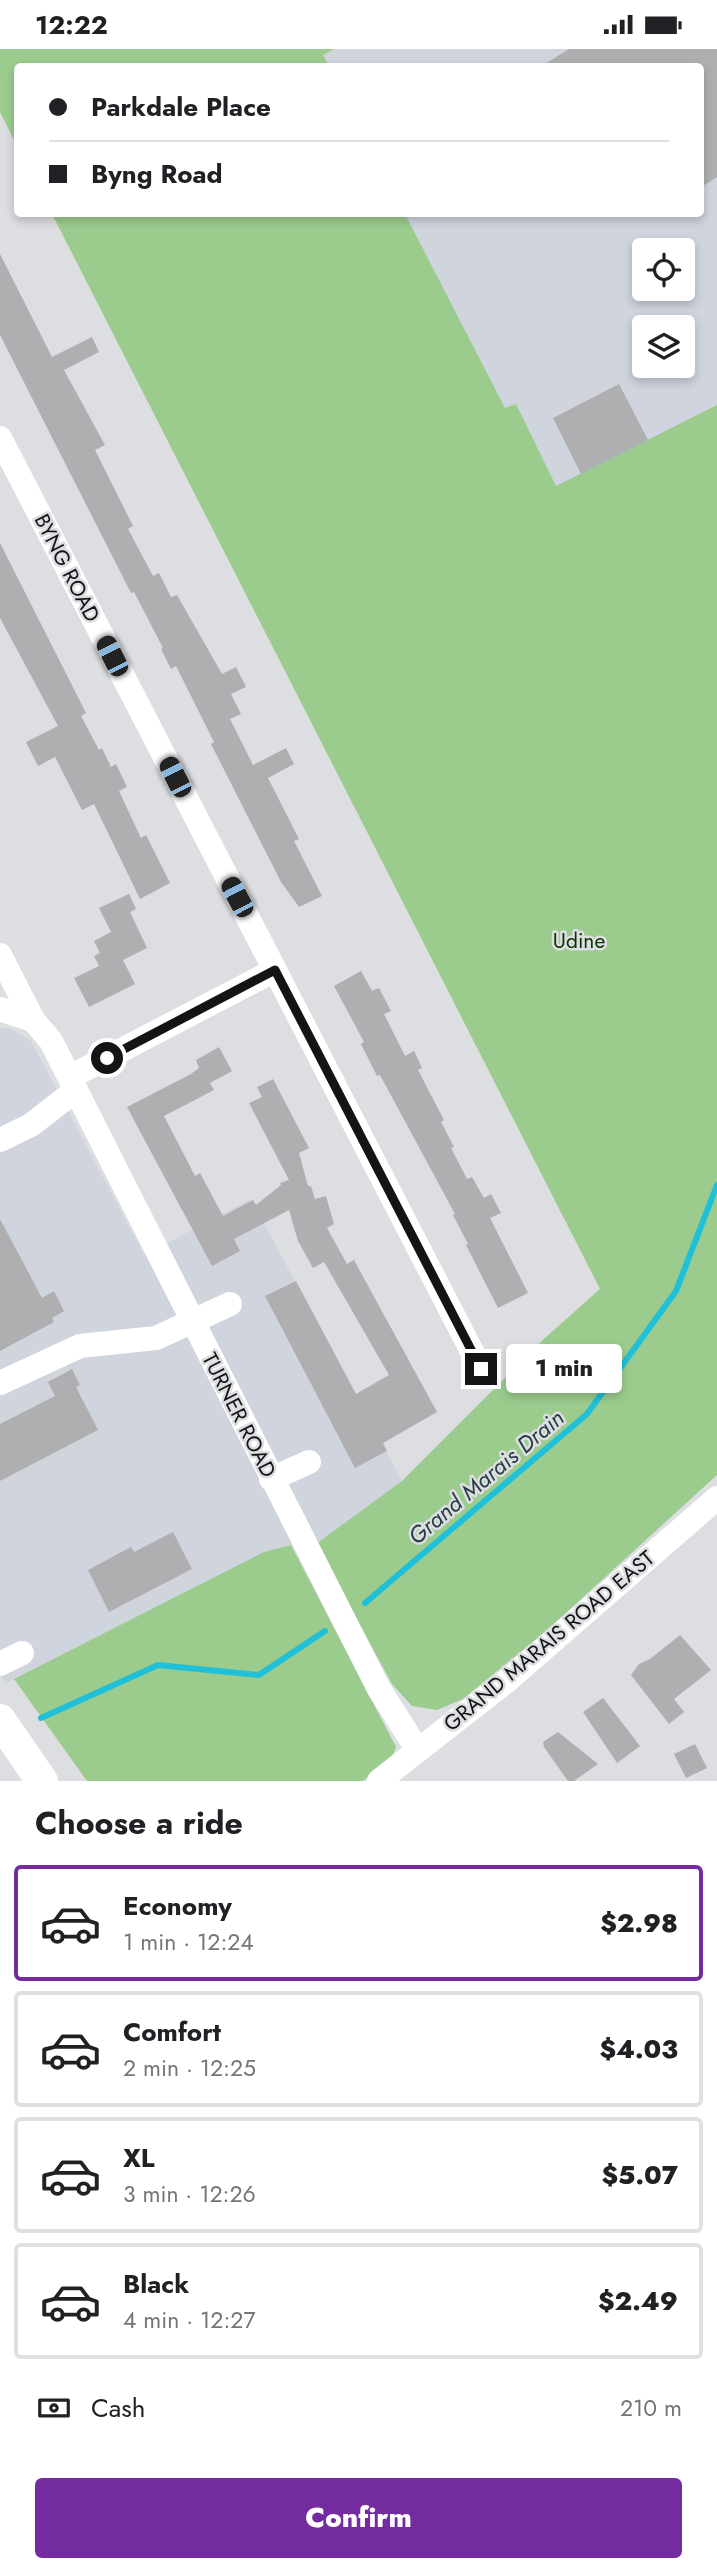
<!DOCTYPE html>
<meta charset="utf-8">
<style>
:root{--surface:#fff;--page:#f2f2f2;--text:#202124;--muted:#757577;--line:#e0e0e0;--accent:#732b9f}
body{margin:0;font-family:Jost,sans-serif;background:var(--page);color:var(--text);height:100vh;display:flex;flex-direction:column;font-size:26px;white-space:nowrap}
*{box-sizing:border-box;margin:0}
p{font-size:23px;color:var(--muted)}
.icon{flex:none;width:38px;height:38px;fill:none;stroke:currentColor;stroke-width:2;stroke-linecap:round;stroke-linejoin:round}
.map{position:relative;height:1732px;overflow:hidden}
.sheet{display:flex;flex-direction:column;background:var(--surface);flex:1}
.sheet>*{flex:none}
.top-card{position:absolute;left:14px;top:14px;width:690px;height:154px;border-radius:7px;box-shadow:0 4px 10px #0003;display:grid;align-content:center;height:154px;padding:0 35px;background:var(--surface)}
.controls{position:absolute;left:632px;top:189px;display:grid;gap:14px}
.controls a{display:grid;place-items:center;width:63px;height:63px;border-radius:7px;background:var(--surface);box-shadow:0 4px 10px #0003;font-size:35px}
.end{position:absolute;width:32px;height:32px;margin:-16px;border:9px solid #131415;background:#fff;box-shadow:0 0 0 4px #fff}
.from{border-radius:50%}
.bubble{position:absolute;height:49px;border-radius:7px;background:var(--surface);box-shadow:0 4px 10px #0003;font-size:23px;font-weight:800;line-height:49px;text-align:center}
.car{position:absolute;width:21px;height:42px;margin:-21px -10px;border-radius:9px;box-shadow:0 0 5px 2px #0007;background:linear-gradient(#222 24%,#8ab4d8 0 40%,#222 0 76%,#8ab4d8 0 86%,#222 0)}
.top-card b{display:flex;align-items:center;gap:24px;height:66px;font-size:26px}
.top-card b+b{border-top:2px solid var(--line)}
.top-card i{width:18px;height:18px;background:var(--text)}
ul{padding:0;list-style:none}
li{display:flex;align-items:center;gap:21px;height:116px;margin:0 14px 10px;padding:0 21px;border:4px solid var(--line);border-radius:7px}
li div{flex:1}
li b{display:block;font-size:26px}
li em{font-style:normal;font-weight:800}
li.on{border-color:var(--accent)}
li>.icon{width:63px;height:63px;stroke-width:1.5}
h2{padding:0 35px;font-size:32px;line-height:84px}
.pay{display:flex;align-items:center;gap:18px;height:77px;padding:0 35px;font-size:26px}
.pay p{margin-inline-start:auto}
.primary-button{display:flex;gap:14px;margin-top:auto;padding:14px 35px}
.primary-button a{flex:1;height:80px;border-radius:7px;background:var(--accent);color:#fff;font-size:28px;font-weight:800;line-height:80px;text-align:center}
.status{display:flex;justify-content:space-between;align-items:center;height:49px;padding:0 35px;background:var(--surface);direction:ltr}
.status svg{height:19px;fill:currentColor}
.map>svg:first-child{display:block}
.built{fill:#cfd4dd;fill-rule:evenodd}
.green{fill:#9bcc8e}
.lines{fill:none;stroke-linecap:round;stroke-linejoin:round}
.stream{stroke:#21c0d9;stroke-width:6}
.building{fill:#afafb2}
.minor{stroke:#fff;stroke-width:24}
.major{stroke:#fff;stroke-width:32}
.route{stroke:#131415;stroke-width:9}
.labels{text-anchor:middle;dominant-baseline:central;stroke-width:5;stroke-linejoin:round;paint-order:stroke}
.street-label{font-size:21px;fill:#131415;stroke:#dddee1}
.park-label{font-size:21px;fill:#0a3300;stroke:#dddee1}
.water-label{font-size:23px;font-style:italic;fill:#253d42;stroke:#dddee1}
</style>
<div class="status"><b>12:22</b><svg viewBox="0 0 49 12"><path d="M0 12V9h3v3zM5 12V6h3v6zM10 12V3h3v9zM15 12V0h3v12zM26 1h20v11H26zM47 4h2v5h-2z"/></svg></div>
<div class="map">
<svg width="717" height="1732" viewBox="0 0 717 1732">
<rect width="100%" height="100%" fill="#dddee1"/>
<g class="built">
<path d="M0 0H717V660L52 165 700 164V18H18L17 97 0 63ZM644 201H682V240H644ZM644 278H682V317H644Z"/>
<polygon points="0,979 10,979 31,992 144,1206 251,1150 402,1432 324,1492 264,1503 5,1635 0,1624"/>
</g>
<g class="green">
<polygon points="0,0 334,0 323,6 329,17 18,18 17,97 0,63"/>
<polygon points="52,165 405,165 505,359 516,355 556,437 717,356 717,1426 545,1583 463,1650 437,1661 412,1657 392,1635 316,1495 402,1432 546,1288 600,1240"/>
<polygon points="291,1496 396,1698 392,1708 363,1732 87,1732 14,1630 264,1503"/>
</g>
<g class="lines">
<g class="stream">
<polyline points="365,1554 587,1365 676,1242 717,1136"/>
<polyline points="41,1669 158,1616 259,1626 325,1582"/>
</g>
</g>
<g class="building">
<polygon points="569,0 717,0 717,128 700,139 700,18 540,18"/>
<polygon points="0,205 52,308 92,288 99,303 64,321 105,396 95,401 133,477 128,480 153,527 159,524 171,548 177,546 222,625 236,618 246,638 231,645 241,665 230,670 253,716 286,699 294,715 268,729 299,790 294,792 322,847 299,858 281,833 211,695 214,693 176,617 171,620 161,600 163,599 134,543 131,544 0,286"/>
<polygon points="619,335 648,391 581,425 553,369"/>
<polygon points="0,494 86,664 81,667 99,701 102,699 111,718 116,715 127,738 119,742 141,789 146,786 170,834 140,850 94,755 82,761 55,708 38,717 26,693 58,677 0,569"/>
<polygon points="129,845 136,860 130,863 147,899 123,911 135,935 89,958 74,929 99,917 94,907 100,904 94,892 111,883 99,859"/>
<polygon points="361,922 372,942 379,939 391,962 384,965 405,1007 414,1002 422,1019 418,1021 444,1071 441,1073 454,1098 451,1099 467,1130 472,1128 484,1149 491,1145 501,1164 490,1169 528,1244 498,1259 466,1196 468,1195 453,1166 455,1165 380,1026 377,1027 361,995 364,993 334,937"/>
<polygon points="219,998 232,1022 210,1034 214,1041 164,1067 195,1127 200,1124 223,1167 253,1151 256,1156 281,1136 280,1134 289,1131 249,1054 262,1048 257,1038 273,1030 309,1099 299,1104 308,1137 311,1137 315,1150 326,1147 334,1175 327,1179 347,1215 354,1211 437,1363 383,1394 387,1402 355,1419 265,1247 296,1232 356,1345 389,1326 324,1213 313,1219 298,1192 289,1161 234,1190 240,1202 212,1217 127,1058 191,1025 199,1019 196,1011"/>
<polygon points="0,1170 42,1249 54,1242 64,1262 52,1269 54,1273 0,1302"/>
<polygon points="72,1320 80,1336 76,1338 98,1381 0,1432 0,1375 55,1347 48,1333"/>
<polygon points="173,1483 192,1520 109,1563 88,1521 131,1498 134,1503"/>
<polygon points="680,1586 711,1621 674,1650 684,1663 669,1675 631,1626 639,1615 650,1610"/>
<polygon points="603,1649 640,1697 617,1714 583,1663"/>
<polygon points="558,1683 598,1715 574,1732 568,1732 544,1698 543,1693"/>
<polygon points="695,1695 707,1719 686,1729 674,1705"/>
</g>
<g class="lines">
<g class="minor">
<polyline points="0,389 481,1320"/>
<polyline points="0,906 33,971"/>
<polyline points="0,960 33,971 51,992 379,1640 417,1700"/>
<polyline points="70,1028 275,921"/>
<polyline points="0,1091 31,1076 76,1041"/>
<polyline points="0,1334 80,1297 156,1289 230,1255"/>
<polyline points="271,1430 309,1413"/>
<polyline points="0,1615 22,1604"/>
<polyline points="379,1732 508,1631 717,1449"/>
</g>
<polyline class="major" points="0,1671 42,1732"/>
</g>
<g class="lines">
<polyline class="route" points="107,1009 275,921 481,1320"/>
</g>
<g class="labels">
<g class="street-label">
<text transform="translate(67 519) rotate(63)">BYNG ROAD</text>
<text transform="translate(239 1366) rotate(63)">TURNER ROAD</text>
<text transform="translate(549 1592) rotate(-40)">GRAND MARAIS ROAD EAST</text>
</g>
<g class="park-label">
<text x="579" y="892">Udine</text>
</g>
<g class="water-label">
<text transform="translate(486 1428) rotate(-40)">Grand Marais Drain</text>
</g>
</g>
</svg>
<div class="controls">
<a><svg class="icon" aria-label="locate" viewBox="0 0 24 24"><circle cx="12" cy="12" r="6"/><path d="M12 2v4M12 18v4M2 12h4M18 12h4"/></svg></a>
<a><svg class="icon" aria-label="layers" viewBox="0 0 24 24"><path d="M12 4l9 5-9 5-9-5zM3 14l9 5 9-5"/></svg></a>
</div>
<i class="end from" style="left:107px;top:1009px"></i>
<i class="end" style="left:481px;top:1320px"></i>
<div class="bubble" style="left:506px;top:1295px;width:116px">1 min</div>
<i class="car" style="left:112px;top:607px;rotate:333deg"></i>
<i class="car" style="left:175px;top:728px;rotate:333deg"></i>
<i class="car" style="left:237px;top:848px;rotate:332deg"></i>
<div class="top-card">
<b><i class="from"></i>Parkdale Place</b>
<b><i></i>Byng Road</b>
</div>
</div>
<section class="sheet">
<h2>Choose a ride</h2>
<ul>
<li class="on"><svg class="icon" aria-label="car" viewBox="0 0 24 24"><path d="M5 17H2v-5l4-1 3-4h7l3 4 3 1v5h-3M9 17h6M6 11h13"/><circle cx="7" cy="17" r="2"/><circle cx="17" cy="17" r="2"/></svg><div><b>Economy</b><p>1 min · 12:24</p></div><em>$2.98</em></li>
<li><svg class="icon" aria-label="car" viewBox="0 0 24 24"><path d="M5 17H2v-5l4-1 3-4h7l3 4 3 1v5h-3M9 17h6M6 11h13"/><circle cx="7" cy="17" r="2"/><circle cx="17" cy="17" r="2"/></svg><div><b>Comfort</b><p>2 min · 12:25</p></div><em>$4.03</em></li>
<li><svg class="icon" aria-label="car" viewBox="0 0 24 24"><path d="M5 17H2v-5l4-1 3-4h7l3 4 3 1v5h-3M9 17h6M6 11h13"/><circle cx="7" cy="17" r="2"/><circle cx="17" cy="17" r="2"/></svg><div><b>XL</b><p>3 min · 12:26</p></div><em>$5.07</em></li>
<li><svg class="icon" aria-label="car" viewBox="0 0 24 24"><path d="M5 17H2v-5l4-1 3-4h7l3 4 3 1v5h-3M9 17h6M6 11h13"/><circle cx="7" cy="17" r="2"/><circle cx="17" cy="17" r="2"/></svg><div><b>Black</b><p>4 min · 12:27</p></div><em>$2.49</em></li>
</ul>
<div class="pay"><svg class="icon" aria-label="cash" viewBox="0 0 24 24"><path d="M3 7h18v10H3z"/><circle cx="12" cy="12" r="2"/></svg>Cash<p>210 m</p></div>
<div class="primary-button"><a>Confirm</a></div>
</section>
